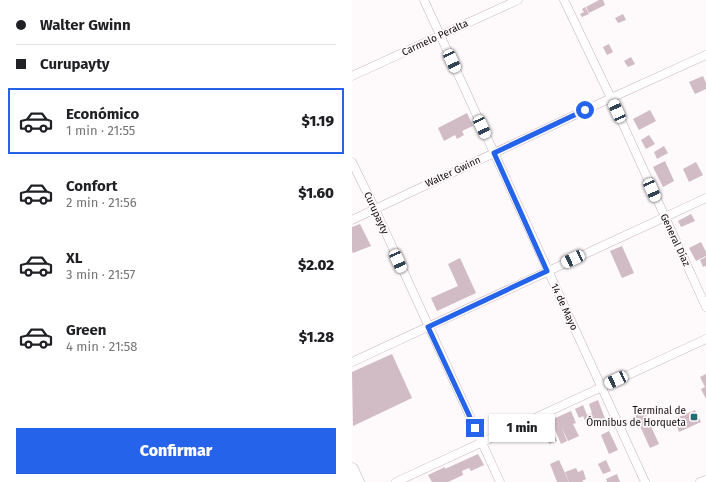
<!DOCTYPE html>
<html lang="es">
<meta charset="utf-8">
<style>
:root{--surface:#fff;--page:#f6f6f6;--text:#202124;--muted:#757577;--line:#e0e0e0;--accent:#2563eb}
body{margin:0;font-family:"Fira Sans",sans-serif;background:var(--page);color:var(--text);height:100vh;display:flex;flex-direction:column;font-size:15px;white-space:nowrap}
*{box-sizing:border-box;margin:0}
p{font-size:13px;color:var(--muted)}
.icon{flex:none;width:22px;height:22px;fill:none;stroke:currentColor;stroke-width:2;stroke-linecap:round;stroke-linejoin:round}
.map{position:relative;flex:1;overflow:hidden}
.details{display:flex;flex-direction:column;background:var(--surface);width:352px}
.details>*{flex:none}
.guide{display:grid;align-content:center;height:88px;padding:0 16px;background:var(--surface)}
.end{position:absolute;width:18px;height:18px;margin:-9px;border:5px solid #2563eb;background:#fff;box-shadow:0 0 0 2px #fff}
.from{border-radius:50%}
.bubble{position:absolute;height:28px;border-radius:0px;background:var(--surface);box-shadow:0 1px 3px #0004;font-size:13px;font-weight:800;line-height:28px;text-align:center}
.car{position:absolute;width:12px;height:24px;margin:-12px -6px;border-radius:5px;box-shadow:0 0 3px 1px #0007;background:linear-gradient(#fff 24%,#345 0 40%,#fff 0 76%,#345 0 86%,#fff 0)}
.guide b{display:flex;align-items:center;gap:14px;height:38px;font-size:15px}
.guide b+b{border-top:1px solid var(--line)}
.guide i{width:10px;height:10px;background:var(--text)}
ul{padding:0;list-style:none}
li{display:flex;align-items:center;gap:12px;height:66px;margin:0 8px 6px;padding:0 8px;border:2px solid transparent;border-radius:0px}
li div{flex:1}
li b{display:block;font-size:15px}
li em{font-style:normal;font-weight:800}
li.on{border-color:var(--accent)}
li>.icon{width:36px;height:36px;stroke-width:1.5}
.cta{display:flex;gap:8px;margin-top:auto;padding:8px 16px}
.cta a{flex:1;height:46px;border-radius:0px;background:var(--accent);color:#fff;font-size:16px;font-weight:800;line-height:46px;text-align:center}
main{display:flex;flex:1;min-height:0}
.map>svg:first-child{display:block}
.building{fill:#d1bbc4}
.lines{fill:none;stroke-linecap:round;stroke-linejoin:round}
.street-casing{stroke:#c8b3bb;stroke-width:9}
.secondary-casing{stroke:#c8b3bb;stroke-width:13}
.street{stroke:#fff;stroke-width:8}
.secondary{stroke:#fff;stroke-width:12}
.route{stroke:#2563eb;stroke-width:5}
.poi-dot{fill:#236d75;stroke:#fef9fb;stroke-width:1.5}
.labels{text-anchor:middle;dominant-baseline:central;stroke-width:3.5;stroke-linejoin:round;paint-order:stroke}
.street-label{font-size:10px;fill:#140d10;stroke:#fef9fb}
.poi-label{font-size:10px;fill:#140d10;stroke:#fef9fb;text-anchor:end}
</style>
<main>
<section class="details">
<div class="guide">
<b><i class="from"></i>Walter Gwinn</b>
<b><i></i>Curupayty</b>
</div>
<ul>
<li class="on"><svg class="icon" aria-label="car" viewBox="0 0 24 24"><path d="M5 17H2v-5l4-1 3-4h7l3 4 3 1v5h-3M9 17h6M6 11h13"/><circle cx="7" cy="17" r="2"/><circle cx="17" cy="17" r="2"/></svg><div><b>Económico</b><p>1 min · 21:55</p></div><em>$1.19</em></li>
<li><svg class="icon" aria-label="car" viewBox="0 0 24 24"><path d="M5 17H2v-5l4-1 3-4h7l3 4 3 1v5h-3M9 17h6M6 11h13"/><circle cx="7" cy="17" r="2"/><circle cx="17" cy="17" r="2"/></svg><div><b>Confort</b><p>2 min · 21:56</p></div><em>$1.60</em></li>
<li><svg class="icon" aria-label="car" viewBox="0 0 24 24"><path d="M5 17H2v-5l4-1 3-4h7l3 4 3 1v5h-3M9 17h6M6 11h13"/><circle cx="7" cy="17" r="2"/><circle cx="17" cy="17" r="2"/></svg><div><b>XL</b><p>3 min · 21:57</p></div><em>$2.02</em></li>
<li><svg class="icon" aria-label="car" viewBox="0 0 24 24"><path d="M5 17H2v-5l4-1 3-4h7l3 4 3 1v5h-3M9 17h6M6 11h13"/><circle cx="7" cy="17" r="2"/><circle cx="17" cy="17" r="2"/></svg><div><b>Green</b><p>4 min · 21:58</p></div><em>$1.28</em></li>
</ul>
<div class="cta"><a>Confirmar</a></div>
</section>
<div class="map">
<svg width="354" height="482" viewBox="0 0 354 482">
<rect width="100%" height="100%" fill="#fef9fb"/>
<g class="building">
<polygon points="247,0 251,0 253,5 237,13 234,7"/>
<polygon points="233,7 237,14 230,17 228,14 232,12 230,9"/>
<polygon points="271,14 274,20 266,23 263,18"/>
<polygon points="257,44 261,52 255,55 251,47"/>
<polygon points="279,57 283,64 276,67 272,61"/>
<polygon points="351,76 354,83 354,89 343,94 337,82"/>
<polygon points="298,110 304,121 287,130 281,119"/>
<polygon points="115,113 121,126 110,131 112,135 105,139 103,135 92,141 86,128"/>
<polygon points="297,135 303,144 294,149 289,140"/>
<polygon points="312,146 316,153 305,159 302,152"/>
<polygon points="313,161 322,181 311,187 301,167"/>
<polygon points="344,162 351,175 337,182 331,169"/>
<polygon points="339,214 343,221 329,227 326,221"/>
<polygon points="8,224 19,246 1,253 0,251 0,227"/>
<polygon points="349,242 354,252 354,256 344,261 337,248"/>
<polygon points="270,246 282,273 270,278 258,251"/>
<polygon points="354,257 354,266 351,267 348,260"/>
<polygon points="108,258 124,293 85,311 79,298 106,286 96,264"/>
<polygon points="40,354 60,398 1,426 0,372"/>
<polygon points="354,374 354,399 349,389 353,387 348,377"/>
<polygon points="246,400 255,424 245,428 243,422 235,425 231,416 227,418 223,409 231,405 235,415 240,413 237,404"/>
<polygon points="291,409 307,444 298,448 282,413"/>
<polygon points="343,410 349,422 327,432 322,419"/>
<polygon points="219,411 224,423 221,424 227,436 216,441 209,426 215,441 209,444 199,420"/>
<polygon points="198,425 205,441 197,444 190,428"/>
<polygon points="257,431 266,450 257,454 249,435"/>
<polygon points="126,454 132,465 119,471 117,468 110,471 111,475 96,482 80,482 76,475 93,467 93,469"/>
<polygon points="207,460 217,482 205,482 198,464"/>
<polygon points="254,460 259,471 251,474 246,464"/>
<polygon points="224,468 226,472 231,470 234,479 230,481 231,482 217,482 213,472"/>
<polygon points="265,474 268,482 255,482 254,479"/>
</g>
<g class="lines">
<defs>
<g id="street">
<polyline points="72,0 293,482"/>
<polyline points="212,0 259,98 354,307"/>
<polyline points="0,76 166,0"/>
<polyline points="0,162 23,209 148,482"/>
<polyline points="0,220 259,98 354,55"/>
<polyline points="0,362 354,198"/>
<polyline points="44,482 354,339"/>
<polyline points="348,482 354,480"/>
</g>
<polyline id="secondary" points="0,469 6,482"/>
</defs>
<use href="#street" class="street-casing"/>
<use href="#secondary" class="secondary-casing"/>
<use href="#street" class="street"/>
<use href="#secondary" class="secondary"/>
</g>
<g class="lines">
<polyline class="route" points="123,428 76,327 195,271 142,153 233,110"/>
</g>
<rect class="poi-dot" x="338" y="413" width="8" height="8" rx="2"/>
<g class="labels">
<g class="street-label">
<text transform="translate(83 38) rotate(-25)">Carmelo Peralta</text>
<text transform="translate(101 172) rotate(-25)">Walter Gwinn</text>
<text transform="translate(24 213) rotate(65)">Curupayty</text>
<text transform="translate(323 240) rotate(65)">General Díaz</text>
<text transform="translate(212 307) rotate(65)">14 de Mayo</text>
</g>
<g class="poi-label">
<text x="334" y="411">Terminal de<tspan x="334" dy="12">Ómnibus de Horqueta</tspan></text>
</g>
</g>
</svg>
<i class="end from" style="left:233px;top:110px"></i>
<i class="end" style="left:123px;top:428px"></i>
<div class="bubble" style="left:137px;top:414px;width:66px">1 min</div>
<i class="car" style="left:100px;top:61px;rotate:155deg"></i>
<i class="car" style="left:265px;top:111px;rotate:336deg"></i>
<i class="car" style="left:130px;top:127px;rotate:155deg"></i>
<i class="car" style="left:300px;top:190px;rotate:156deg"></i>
<i class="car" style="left:221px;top:259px;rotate:245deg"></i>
<i class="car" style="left:46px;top:261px;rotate:156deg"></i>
<i class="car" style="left:264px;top:380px;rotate:245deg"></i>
</div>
</main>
